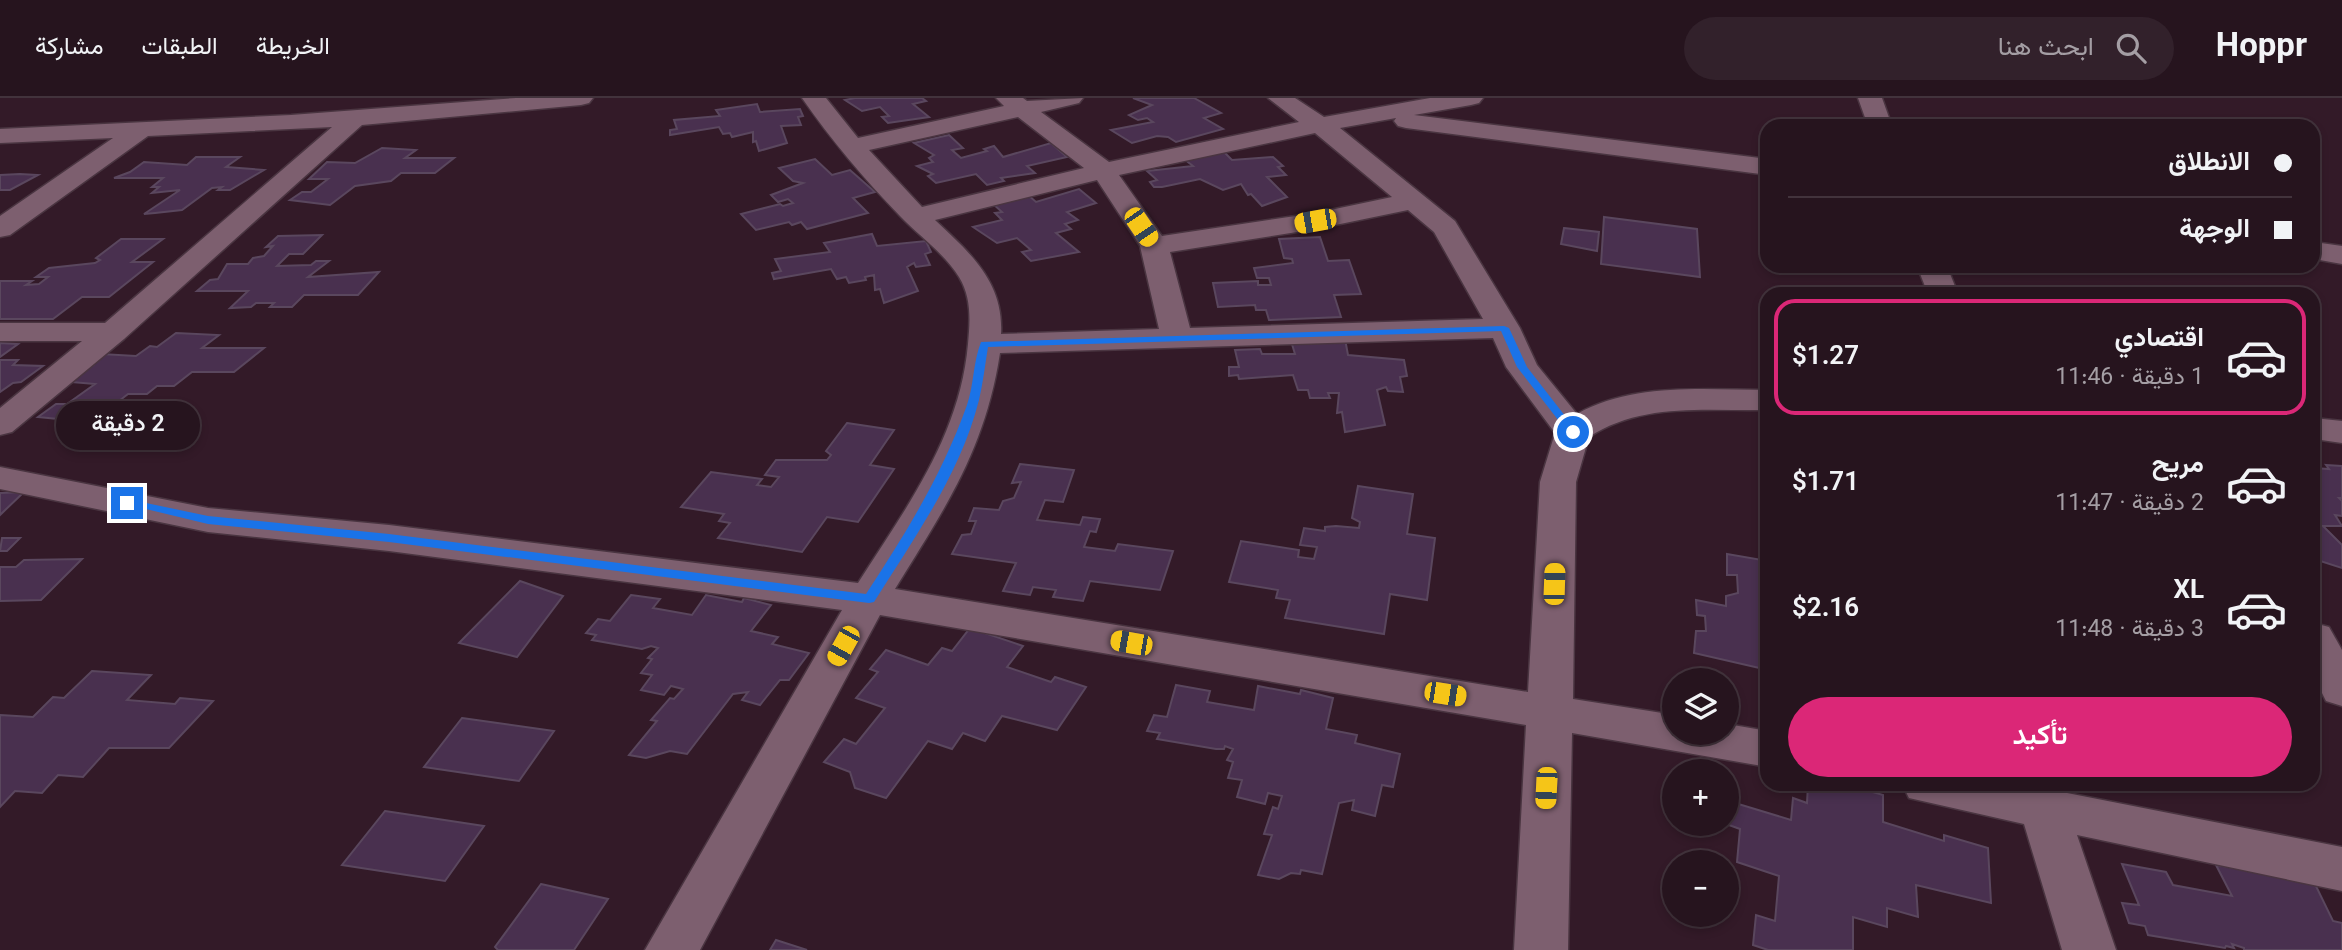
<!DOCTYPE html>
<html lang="ar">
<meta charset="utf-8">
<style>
:root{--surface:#26141e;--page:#32212b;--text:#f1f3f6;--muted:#a49ea4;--line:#42333c;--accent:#db2777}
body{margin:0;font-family:Georgia,Vazirmatn,serif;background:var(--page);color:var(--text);direction:rtl;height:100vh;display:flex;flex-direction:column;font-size:26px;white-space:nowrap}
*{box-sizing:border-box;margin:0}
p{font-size:23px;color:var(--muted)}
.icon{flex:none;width:38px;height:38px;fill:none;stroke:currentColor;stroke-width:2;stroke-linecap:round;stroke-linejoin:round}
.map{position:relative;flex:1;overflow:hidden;direction:ltr}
.sheet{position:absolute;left:1760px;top:189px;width:560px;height:504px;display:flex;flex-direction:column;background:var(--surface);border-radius:21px;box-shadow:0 4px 10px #0003,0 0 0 2px var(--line);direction:rtl}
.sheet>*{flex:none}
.hud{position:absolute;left:1760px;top:21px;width:560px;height:154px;border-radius:21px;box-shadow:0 4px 10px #0003,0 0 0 2px var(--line);direction:rtl;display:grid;align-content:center;height:154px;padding:0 28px;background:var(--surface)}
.controls{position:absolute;left:1662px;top:570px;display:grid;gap:14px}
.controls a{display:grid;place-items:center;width:77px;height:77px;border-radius:50%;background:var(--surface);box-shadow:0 4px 10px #0003,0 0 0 2px var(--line);font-size:35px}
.end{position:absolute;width:32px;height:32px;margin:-16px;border:9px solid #1a73e8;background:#fff;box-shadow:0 0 0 4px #fff}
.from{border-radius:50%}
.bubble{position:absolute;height:49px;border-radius:24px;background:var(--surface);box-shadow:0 4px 10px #0003,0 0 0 2px var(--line);font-size:23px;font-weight:600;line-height:49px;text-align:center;direction:rtl}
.car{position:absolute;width:21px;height:42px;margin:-21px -10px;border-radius:9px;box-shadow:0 0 5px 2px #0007;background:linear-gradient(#f5c518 24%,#345 0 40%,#f5c518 0 76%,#345 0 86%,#f5c518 0)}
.hud b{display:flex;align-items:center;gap:24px;height:66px;font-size:26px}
.hud b+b{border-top:2px solid var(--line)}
.hud i{width:18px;height:18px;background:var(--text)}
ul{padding:12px 0 0;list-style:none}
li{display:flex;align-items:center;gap:21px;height:116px;margin:0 14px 10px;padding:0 14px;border:4px solid transparent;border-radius:21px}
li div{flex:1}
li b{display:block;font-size:26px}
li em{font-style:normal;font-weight:600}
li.current{border-color:var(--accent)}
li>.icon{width:63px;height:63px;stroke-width:1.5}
.primary-button{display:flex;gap:14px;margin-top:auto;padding:14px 28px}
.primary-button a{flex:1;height:80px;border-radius:42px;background:var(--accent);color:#fff;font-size:28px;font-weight:600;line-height:80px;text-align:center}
header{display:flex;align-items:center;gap:42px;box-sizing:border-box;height:98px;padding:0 35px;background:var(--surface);border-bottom:2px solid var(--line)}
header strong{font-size:33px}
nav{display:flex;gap:38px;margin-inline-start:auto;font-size:24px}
.search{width:490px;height:63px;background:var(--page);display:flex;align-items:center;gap:18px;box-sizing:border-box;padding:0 24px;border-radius:38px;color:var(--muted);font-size:26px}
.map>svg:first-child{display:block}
.building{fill:#49304f;stroke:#5a475e;stroke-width:2}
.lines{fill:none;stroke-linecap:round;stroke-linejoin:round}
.minor-casing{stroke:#4a3541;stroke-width:3}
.minor{fill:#7d5f6f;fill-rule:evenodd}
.route{fill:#1a73e8}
</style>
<header>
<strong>Hoppr</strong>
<div class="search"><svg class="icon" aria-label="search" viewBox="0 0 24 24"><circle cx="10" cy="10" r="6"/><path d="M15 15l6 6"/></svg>ابحث هنا</div>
<nav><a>الخريطة</a><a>الطبقات</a><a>مشاركة</a></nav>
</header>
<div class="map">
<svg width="2342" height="852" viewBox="0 0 2342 852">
<rect width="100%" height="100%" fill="#331a28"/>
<g class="building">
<polygon points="855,0 922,0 926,3 913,6 929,19 888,25 882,19 889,18 880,9 862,13 845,2"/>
<polygon points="1133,0 1194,0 1221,15 1204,20 1223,31 1176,44 1168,39 1157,38 1132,45 1111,32 1153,24 1147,20 1138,22 1129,17 1152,7"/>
<polygon points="757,6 760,14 800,11 803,18 798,19 801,27 781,28 787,45 759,53 756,43 753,44 753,34 732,39 730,35 723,36 719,29 670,37 670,32 677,31 674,22 720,18 716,12"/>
<polygon points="949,37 963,50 952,52 961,60 987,53 984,51 994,48 1003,59 1051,45 1067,59 1027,68 1035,75 1001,80 1004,83 987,87 976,76 936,85 928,78 933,76 917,68 933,64 929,60 934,57 914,45"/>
<polygon points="382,50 416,52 405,60 454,60 435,75 401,75 391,83 355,88 330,107 290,102 302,94 311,94 328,81 309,81 327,64 355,65"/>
<polygon points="1223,53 1232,62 1273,59 1283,68 1278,69 1286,77 1267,79 1287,99 1262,108 1251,96 1248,97 1241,86 1223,92 1200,81 1162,89 1154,89 1150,84 1157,82 1147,73 1193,68 1184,61"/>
<polygon points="196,59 240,59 226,69 264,72 230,92 218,92 222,89 212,90 182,112 155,115 144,116 180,92 152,95 159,89 152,89 163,80 114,80 130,74 144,64 187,67"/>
<polygon points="815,61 832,77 850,72 875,94 853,100 868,115 807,131 801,124 792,127 789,124 756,132 741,116 780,106 783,108 793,105 788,101 778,104 771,97 803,85 793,83 779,70"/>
<polygon points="0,77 20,76 38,77 10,92 0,92"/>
<polygon points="1079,91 1096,105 1067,114 1078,122 1065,126 1071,131 1056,135 1079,154 1031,163 1022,154 1031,152 1017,140 997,145 973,129 1002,122 995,115 1002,114 992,105 1027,96 1036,104"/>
<polygon points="1604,119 1697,131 1700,179 1601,166"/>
<polygon points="1564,130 1599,134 1597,153 1561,146"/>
<polygon points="872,136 877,148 926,143 931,154 925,156 930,167 916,169 914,165 907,169 918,193 884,205 880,191 875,192 874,177 865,179 866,182 849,185 846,179 837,181 831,171 774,181 772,175 781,173 775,161 830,154 824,145"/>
<polygon points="322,137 303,156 289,156 277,168 311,167 316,163 329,163 308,179 379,174 358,197 304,197 292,209 270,209 274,205 256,205 251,209 230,210 248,193 197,193 210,182 218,181 227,166 248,166 253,160 264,158 273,148 266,149 278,138"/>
<polygon points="1320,139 1328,163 1349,162 1361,196 1334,197 1341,219 1269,222 1266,212 1256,212 1255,207 1218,209 1213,185 1258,183 1258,187 1271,187 1269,180 1257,180 1254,170 1293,165 1292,161 1284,160 1279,141"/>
<polygon points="121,141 163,141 132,164 153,164 109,199 82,199 53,221 0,221 0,183 32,183 26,187 39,186 48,179 36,179 49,170 95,165 100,162 96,160"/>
<polygon points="176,235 219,237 202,250 264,250 234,274 192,274 174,288 157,288 147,296 128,296 87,328 62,327 58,321 38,319 56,306 67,306 95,286 71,284 92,268 85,268 101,256 136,258 150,248 157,249"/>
<polygon points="1345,241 1348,257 1404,262 1407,278 1400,279 1403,294 1388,293 1386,289 1377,292 1385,327 1345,334 1342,314 1337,315 1339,295 1328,295 1330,300 1310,300 1308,292 1298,292 1293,277 1239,281 1238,277 1229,278 1229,269 1239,269 1235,252 1260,251 1262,256 1295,256 1291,243"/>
<polygon points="0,245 18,246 0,259"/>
<polygon points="0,262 18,262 13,267 43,268 21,284 13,285 0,294"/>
<polygon points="847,325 894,332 870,367 894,371 858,424 827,419 802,454 718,440 730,425 719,423 724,416 681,409 711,374 762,381 757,387 771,389 779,379 765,377 776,362 827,362 831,357 826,353"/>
<polygon points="1020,366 1074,372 1063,404 1045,402 1037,422 1080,427 1083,419 1100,421 1096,434 1090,433 1084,449 1115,453 1118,446 1173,453 1160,492 1090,483 1083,503 1053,499 1056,492 1033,489 1030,497 1003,493 1016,465 952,456 962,437 971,436 976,423 969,423 974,410 999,412 1003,403 1014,400 1021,384 1012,385"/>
<polygon points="2326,367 2342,368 2342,400 2339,400 2342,403 2342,418 2335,417 2342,428 2323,428 2342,447 2342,470 2314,461 2314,370 2329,371"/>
<polygon points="1358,388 1413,396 1407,436 1435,440 1427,502 1390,496 1384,536 1285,520 1290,502 1276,500 1278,492 1229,484 1241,443 1299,452 1298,459 1314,461 1317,449 1300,447 1304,430 1325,433 1325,429 1336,428 1359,430 1360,424 1352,420"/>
<polygon points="24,394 0,417 0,395"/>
<polygon points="2,440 20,440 7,453 0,453"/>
<polygon points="1727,456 1768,463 1768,572 1694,555 1696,533 1706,533 1705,518 1697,517 1696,502 1726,508 1726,498 1738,495 1737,477 1727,477"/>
<polygon points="82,461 41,502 0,503 0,469 16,469 24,462"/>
<polygon points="520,483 563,498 517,559 459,545"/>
<polygon points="631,497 660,501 653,510 692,517 706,497 742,504 744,500 771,507 751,533 778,539 772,546 809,555 789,582 780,582 760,607 742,602 748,594 733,596 687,656 670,653 646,660 629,657 657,623 651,622 670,600 674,601 683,591 671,588 664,597 641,592 652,577 641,575 652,561 648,560 658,550 651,548 642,551 592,542 596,537 586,535 598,521 610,523"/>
<polygon points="970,530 1023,548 1007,569 1051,584 1055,579 1086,589 1057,632 1002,618 985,643 963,635 952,651 928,643 886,700 855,690 850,674 824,664 844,641 856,646 885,610 856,600 878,574 870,571 886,552 928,567 942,550 952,553"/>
<polygon points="92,573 151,577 127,602 175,606 180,600 213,603 169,650 109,650 83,679 58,677 42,695 15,693 0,709 0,617 33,619 53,599 64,600"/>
<polygon points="1176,587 1210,593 1207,604 1254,612 1258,588 1300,596 1301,592 1333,600 1326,631 1357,637 1355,645 1400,656 1393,689 1382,687 1375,718 1352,712 1354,702 1339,705 1322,776 1301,772 1300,776 1291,775 1279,781 1258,777 1272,737 1264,736 1273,709 1278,711 1282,698 1268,695 1265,706 1237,699 1242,682 1228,680 1233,664 1227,662 1233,651 1225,648 1224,651 1216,651 1157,641 1160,635 1147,633 1154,617 1167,619"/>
<polygon points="462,620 554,633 519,683 424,669"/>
<polygon points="1808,686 1845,686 1883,697 1883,724 1944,743 1944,737 1988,750 1991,805 1916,787 1918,819 1887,810 1887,829 1853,819 1853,852 1768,852 1753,847 1756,817 1775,823 1779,778 1737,764 1740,731 1729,727 1732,704 1791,722 1793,700 1807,705"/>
<polygon points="385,713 484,728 445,783 342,767"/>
<polygon points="2122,766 2166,774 2173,787 2232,798 2216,767 2313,782 2333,823 2342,825 2342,852 2244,852 2244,850 2232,846 2234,850 2226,848 2225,850 2148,837 2145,828 2129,825 2122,805 2139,807"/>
<polygon points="541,786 608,801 574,852 498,852 495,849"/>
<polygon points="776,842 807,852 770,852"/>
</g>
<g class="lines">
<defs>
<g id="minor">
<polygon points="516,0 593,0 589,5 581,7 362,27 124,241 12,334 0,337 0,310 82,243 0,243 0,225 105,225 332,29 148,38 10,137 0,139 0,118 113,40 0,45 0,31 291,17"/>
<path d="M802 0H826L858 40 1004 8 996 0H1023L1027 3 1083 0 1079 5 1041 14 1109 64 1299 24 1268 0H1295L1324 19 1430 0H1483L1479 5 1471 7 1414 17 1768 61V77L1406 30 1398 28 1394 23 1396 20 1340 30 1455 123 1520 230 1537 267 1577 316C1634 284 1705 292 1768 292V312C1706 313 1642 304 1589 339L1576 384 1573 601 1675 617V635H1727V626L1768 633V669L1572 635 1568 852H1514L1526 627 880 517 700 852H645L842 512 389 453 208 434 0 391V369L208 410 389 427 858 485C906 410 960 338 968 246 970 224 972 200 959 179 945 156 919 138 900 118 864 81 832 43 802 0ZM1018 19 1084 70 922 109 869 52ZM1315 35 1392 99 1316 115 1162 138 1119 77ZM1097 82 1140 148 1159 231 1001 236C1004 184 970 155 935 122ZM1408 112 1434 134 1483 221 1190 230 1170 154 1316 131ZM1493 240 1506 269 1555 335 1540 384 1528 594 895 491C945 410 985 352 1000 255Z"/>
<polygon points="1858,0 1882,0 1892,28 1868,28"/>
<polygon points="2314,144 2342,148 2342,166 2314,161"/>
<polygon points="1917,168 1947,168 1958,196 1928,196"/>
<polygon points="2314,320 2342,323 2342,345 2314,341"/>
<polygon points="2314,525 2329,529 2342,552 2342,608 2326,603 2314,579"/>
<polygon points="1902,686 2058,686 2062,694 2342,749 2342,793 2077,737 2116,852 2062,852 2024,726 1909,700"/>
</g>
</defs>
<use href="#minor" class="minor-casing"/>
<use href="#minor" class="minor"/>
</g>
<path class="route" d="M1504 228 1509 230 1527 269 1576 332V336H1569L1517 269 1501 233 988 249C985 267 983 285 979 302 960 377 914 440 874 504L869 505 389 444 208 426 121 405 127 401 208 418 389 436 866 496C906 435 942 377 967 307 974 287 973 264 981 244Z"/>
</svg>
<div class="controls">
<a><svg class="icon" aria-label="layers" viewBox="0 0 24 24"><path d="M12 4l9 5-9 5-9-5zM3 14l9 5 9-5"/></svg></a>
<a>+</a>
<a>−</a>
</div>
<i class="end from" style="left:1573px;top:334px"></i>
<i class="end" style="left:127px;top:405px"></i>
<div class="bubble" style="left:56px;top:303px;width:144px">2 دقيقة</div>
<i class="car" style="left:1315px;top:123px;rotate:260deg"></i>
<i class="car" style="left:1141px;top:129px;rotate:146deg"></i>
<i class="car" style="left:1554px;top:486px;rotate:2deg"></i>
<i class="car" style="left:1131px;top:545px;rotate:280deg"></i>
<i class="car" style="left:843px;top:548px;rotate:209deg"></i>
<i class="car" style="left:1445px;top:596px;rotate:99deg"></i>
<i class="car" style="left:1546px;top:690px;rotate:183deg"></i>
<div class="hud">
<b><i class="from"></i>الانطلاق</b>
<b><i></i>الوجهة</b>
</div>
<section class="sheet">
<ul>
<li class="current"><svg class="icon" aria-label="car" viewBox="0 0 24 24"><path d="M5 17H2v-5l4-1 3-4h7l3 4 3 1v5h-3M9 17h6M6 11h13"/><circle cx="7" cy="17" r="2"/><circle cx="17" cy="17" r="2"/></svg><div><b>اقتصادي</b><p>1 دقيقة · 11:46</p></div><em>$1.27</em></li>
<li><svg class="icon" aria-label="car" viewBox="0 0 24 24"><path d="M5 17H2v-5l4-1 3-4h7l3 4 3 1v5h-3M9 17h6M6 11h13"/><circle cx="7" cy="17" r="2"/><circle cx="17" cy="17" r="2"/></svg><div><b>مريح</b><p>2 دقيقة · 11:47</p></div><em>$1.71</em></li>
<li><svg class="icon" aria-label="car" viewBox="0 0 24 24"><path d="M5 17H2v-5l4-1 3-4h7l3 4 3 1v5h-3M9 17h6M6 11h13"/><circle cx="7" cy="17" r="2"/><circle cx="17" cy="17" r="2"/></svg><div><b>XL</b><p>3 دقيقة · 11:48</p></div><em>$2.16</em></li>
</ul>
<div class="primary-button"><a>تأكيد</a></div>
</section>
</div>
